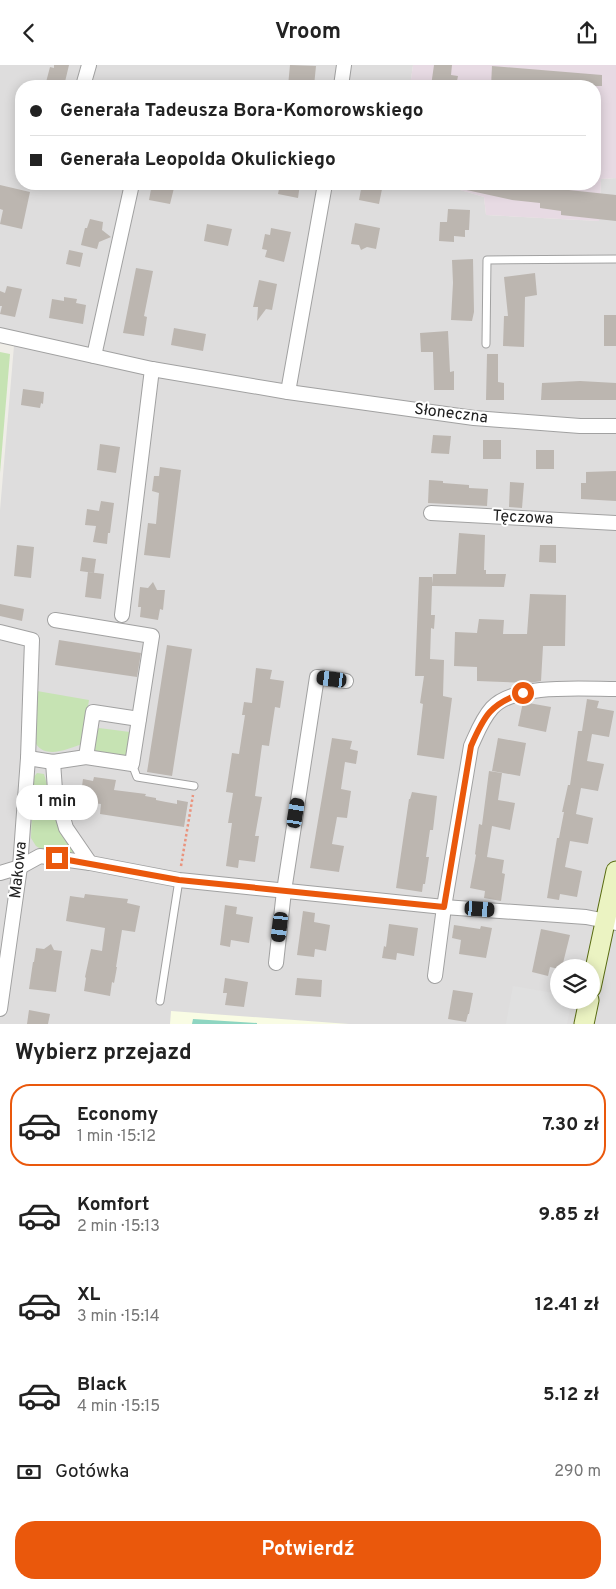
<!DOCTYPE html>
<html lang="pl">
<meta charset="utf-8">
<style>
:root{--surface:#fff;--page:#f6f6f6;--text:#222;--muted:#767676;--line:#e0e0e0;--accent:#ea580c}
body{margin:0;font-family:Overpass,sans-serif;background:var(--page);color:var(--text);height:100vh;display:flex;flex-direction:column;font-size:19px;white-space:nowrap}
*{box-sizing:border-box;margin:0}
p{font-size:16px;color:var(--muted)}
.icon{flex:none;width:28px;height:28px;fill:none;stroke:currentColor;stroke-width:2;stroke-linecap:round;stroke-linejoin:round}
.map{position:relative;height:959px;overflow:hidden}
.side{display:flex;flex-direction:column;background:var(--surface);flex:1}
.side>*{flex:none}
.hud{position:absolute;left:15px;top:15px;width:586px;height:110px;border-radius:20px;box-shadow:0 2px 12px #0003;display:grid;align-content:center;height:110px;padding:0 15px;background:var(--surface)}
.controls{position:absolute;left:550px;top:894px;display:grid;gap:10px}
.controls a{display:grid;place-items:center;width:50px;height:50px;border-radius:50%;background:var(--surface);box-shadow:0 2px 12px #0003;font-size:25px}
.end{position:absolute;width:22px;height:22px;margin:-11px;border:6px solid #ea580c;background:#fff;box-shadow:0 0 0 2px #fff}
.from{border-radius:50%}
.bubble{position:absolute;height:35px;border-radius:18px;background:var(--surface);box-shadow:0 2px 12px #0003;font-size:16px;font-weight:700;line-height:35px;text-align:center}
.car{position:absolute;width:15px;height:30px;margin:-15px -8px;border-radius:6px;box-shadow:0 0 4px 1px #0007;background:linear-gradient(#222 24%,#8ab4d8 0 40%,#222 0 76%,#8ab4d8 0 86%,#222 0)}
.hud b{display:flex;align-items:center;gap:18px;height:48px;font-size:19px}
.hud b+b{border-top:1px solid var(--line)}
.hud i{width:12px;height:12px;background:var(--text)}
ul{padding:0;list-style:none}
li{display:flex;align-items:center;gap:15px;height:82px;margin:0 10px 8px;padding:0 5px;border:2px solid transparent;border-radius:20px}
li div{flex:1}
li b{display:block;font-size:19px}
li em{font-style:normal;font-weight:700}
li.selected{border-color:var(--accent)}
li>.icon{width:45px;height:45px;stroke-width:1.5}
h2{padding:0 15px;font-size:22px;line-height:60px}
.pay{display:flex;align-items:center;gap:12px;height:55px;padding:0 15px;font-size:19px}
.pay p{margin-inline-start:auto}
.primary-button{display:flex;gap:10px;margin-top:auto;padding:10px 15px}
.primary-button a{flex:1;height:58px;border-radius:20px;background:var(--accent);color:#fff;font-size:20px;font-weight:700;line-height:58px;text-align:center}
header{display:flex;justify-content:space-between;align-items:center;height:65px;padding:0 15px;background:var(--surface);font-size:22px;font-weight:700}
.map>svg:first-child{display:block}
.residential{fill:#dedddd;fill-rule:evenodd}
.industrial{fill:#e7dae3}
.education{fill:#f9fce4}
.grass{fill:#c6e3b3}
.pitch{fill:#8ed5c1}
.parking{fill:#e0e0e0}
.building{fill:#bcb6b0}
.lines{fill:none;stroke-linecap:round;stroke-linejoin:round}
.lane-casing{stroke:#a1a1a1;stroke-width:9}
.street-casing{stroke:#a1a1a1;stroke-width:16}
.secondary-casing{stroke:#596c12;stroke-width:21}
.path{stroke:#ea937d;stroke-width:2.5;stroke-dasharray:2.5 2.5;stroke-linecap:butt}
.lane{stroke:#fff;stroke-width:7}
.street{stroke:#fff;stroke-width:14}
.secondary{stroke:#ebf3c2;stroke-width:19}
.route{stroke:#ea580c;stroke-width:6}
.labels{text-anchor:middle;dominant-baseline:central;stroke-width:4;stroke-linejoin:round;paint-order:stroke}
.street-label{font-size:16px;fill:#202020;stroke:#fff}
</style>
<header><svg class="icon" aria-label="back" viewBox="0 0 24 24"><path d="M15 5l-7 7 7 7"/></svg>Vroom<svg class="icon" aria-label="share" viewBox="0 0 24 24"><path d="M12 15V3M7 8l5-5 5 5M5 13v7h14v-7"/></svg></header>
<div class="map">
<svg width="616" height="959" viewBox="0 0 616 959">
<rect width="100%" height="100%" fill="#efede7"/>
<path class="residential" d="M0 0H413L410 21H21V119H440L484 132 486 150 599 156 601 114 616 113V959H0V445L15 269 0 265ZM559 902H591V935H559Z"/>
<polygon class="industrial" points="413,0 616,0 616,113 601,114 599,156 486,150 484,132 440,119 595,119 595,21 410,21"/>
<polygon class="education" points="171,946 349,959 170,959"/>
<g class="grass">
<polygon points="0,287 10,289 0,408"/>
<path d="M37 626 89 635 82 679C68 684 46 694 36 679Z"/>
<polygon points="99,663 130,667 132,670 127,692 94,689 95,668"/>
<polygon points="37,708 44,709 59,762 75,790 44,786 36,781 31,773 33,713"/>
</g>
<polygon class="pitch" points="193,954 257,958 257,959 192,959"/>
<polygon class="parking" points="513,921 559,929 559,935 572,935 567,959 506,959"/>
<g class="building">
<polygon points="54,0 69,0 64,21 45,21 50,2 54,3"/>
<polygon points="290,0 316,1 314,21 288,21"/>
<polygon points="434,0 452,0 451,10 458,11 456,21 431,21"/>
<polygon points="492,1 602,10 602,21 491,21"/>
<polygon points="152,119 175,119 170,139 149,135"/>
<polygon points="280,119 300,119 298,133 278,129"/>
<polygon points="362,119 383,119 379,139 359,135"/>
<polygon points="463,119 512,119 616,130 616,156 561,150 561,146 540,143 540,138 512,135 462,124"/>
<polygon points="0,120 30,127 22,164 0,159 3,145 0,144"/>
<polygon points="448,144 470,145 469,165 465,165 465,172 454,171 454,177 439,176 440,157 447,157"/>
<polygon points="90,154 103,157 102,165 111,172 99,177 97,184 81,180 85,163 87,163"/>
<polygon points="355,158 380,163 376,184 367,182 361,185 359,180 351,179"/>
<polygon points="207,159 232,164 228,181 204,176"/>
<polygon points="271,163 291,167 284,197 265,192 267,185 262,184 265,169 270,170"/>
<polygon points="69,185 83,188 80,202 66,199"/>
<polygon points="473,194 474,247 472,256 451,255 453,218 452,195"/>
<polygon points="136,203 153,206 144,251 147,252 144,271 123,268"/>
<polygon points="535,208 537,230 525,232 524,282 503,281 504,251 508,251 504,212"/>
<polygon points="259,215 277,219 272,245 266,244 257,256 258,242 253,242"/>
<polygon points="7,221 22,224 15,252 0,249 2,241 0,241 0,226 5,228"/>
<polygon points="64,232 77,234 76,238 86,240 83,259 49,253 52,234 64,236"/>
<rect x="604" y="250" width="12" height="31"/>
<polygon points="174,263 206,269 203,286 171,280"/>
<polygon points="448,266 450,307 454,306 454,325 434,325 433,287 421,287 420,268"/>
<polygon points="487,289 498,289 498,317 504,318 504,335 486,335"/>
<polygon points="580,316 616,318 616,335 541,335 542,318"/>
<polygon points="23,324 44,327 43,339 41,338 40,343 21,340"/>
<polygon points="433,370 451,371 449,389 431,388"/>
<rect x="483" y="375" width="18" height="19"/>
<polygon points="100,379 120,382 116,408 97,405"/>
<rect x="536" y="385" width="18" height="19"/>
<polygon points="160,402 181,405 170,493 144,490 148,458 156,459 159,428 152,426 154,411 159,411"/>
<polygon points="616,406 616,436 581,434 581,418 586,418 586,407"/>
<polygon points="429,415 443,416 443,418 469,420 469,423 488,424 487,441 428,438"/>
<polygon points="510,417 524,418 522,443 509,442"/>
<polygon points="101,436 114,438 110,468 108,468 107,479 93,477 96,461 85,460 87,444 99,446"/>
<polygon points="459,468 485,470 484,505 486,505 486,509 506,509 504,522 432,521 431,550 435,550 434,564 431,563 430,594 444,595 443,631 452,633 444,694 417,690 423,639 420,638 424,611 415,611 419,512 432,512 432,519 433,509 456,509"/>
<polygon points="17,480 34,482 31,513 14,511"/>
<polygon points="540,480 556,480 556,498 539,497"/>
<polygon points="82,492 96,494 94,508 80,506"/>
<polygon points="88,507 104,509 101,534 85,532"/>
<polygon points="153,517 157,525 165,525 163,545 160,544 158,555 140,552 141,542 138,542 140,522 148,523"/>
<polygon points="530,529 566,530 565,581 543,581 541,616 529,618 477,616 477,602 454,601 455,567 477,568 479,554 504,555 503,569 527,569"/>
<polygon points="0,539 24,544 22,556 0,551"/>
<polygon points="59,575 141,588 137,612 55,600"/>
<polygon points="167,580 192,584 172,711 147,707"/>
<polygon points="256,603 272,605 270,614 284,616 280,643 275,642 269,681 262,680 255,731 262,732 255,771 259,771 255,797 239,795 238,803 226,801 232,758 228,758 233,728 226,727 232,688 239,689 245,650 242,650 244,637 252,638"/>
<polygon points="587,634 599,636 597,643 614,646 609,672 592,669 587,696 604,699 598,726 581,723 576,749 593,753 588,779 570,776 565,802 582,806 577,832 560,829 559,835 547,833 557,773 559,773 564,747 562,747 568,720 570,720 578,666 582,666"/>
<polygon points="523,637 551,642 546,667 518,661"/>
<polygon points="332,673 352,676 350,684 358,686 356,699 345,697 341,724 351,726 347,753 337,752 332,779 344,781 339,807 310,803"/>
<polygon points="498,673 526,678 520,711 492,706"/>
<polygon points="489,706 502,708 498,735 515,738 510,765 492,761 487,792 504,795 502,808 505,809 501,836 484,833 485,826 470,823 476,790 475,789 479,759 482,760"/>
<polygon points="94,712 116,715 114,725 146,729 145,731 156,733 156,735 166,737 177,739 177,735 188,737 184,762 100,749 101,739 80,736 83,714 93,716"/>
<polygon points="412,727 437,731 433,765 430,765 426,792 429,792 425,819 423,819 422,827 396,823 409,734 410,734"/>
<polygon points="85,829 128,834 127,838 140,841 135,867 122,865 116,902 117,902 114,918 112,917 110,931 84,926 86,913 85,912 91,884 102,886 105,863 66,856 70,831 84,833"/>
<polygon points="225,840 237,842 236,849 253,852 249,878 231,875 230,882 220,880"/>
<polygon points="303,846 315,848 314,857 330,860 326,886 315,884 314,892 297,890"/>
<polygon points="389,859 418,863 414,891 397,888 396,895 382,893 384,881 386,882"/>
<polygon points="454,860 480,864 481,861 492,863 486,893 459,889 461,875 452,873"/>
<polygon points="541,864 570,870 562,902 559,902 559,904 550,902 548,911 532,907"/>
<polygon points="51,879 54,885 62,886 56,927 29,924 33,897 34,897 36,883 44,884"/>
<polygon points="225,913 248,917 244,942 225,940 227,928 223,928"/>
<polygon points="297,913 322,915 321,932 295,930"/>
<polygon points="453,925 473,928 469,949 468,949 466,957 448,954"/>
<polygon points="29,945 50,949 48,959 27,959"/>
</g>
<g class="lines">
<defs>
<g id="lane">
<polyline points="486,279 487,195 616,194"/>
<polyline points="132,699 137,712 194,721"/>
<polyline points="160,936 179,815"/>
</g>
<g id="street">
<polyline points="83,21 89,0"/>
<polyline points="341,21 344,0"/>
<polyline points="0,270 152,304 288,327 474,353 580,361 616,361"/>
<polyline points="94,291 132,119"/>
<polyline points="288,327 325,119"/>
<polyline points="431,448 616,458"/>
<polyline points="122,550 152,304"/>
<polyline points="0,567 32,575 28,693 20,802 0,944"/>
<polyline points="86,692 93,647 139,654"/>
<polyline points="28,693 53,697 86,692 132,699 152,571 55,555"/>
<polyline points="53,697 55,725 66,763 90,798"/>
<polyline points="0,808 20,802 40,791 90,798 179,815 444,842 586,852 616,858"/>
<polyline points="276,898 284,826 317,612 346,616"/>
<path d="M435 911 444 842 471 681C477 668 482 654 492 643 515 618 584 624 616 624"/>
</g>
<g id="secondary">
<polyline points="591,923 616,806"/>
<polyline points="584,959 589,935"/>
</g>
</defs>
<use href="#lane" class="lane-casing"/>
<use href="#street" class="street-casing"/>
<use href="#secondary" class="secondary-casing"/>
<polyline class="path" points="181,801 193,730"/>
<use href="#lane" class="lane"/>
<use href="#street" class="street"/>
<use href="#secondary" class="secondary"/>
</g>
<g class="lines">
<path class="route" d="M57 793 179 815 444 842 471 681C484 651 491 638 523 628"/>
</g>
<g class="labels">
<g class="street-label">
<text transform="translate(451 349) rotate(7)">Słoneczna</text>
<text transform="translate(523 453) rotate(3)">Tęczowa</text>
<text transform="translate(19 805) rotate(-84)">Makowa</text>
</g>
</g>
</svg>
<div class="controls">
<a><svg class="icon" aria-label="layers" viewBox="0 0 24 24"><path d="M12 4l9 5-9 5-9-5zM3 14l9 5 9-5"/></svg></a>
</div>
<i class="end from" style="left:523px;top:628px"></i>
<i class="end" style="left:57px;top:793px"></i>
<div class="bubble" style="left:16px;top:720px;width:82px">1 min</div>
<i class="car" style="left:332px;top:614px;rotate:277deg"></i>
<i class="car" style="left:296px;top:748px;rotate:9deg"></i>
<i class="car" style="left:480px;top:844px;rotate:94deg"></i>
<i class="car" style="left:280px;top:862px;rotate:187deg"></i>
<div class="hud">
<b><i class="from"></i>Generała Tadeusza Bora-Komorowskiego</b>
<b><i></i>Generała Leopolda Okulickiego</b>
</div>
</div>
<section class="side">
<h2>Wybierz przejazd</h2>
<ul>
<li class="selected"><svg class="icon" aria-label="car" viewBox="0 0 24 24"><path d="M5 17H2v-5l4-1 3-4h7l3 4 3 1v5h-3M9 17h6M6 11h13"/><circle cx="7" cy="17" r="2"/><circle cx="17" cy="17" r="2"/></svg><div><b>Economy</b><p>1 min · 15:12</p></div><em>7.30 zł</em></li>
<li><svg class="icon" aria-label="car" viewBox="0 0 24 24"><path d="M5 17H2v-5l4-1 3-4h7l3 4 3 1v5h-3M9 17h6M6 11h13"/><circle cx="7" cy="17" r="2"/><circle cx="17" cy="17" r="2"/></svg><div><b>Komfort</b><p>2 min · 15:13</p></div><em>9.85 zł</em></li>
<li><svg class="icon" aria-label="car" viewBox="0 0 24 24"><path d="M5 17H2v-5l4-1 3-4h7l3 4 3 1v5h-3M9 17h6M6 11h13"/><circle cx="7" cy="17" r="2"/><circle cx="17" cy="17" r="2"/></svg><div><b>XL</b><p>3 min · 15:14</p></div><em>12.41 zł</em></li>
<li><svg class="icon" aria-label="car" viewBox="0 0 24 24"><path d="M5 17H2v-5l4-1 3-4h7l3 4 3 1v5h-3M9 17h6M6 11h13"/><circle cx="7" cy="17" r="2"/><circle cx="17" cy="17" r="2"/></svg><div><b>Black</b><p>4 min · 15:15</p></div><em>5.12 zł</em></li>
</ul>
<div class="pay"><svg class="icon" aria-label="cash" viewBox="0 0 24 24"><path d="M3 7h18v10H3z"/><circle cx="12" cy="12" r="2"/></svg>Gotówka<p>290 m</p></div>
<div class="primary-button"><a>Potwierdź</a></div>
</section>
